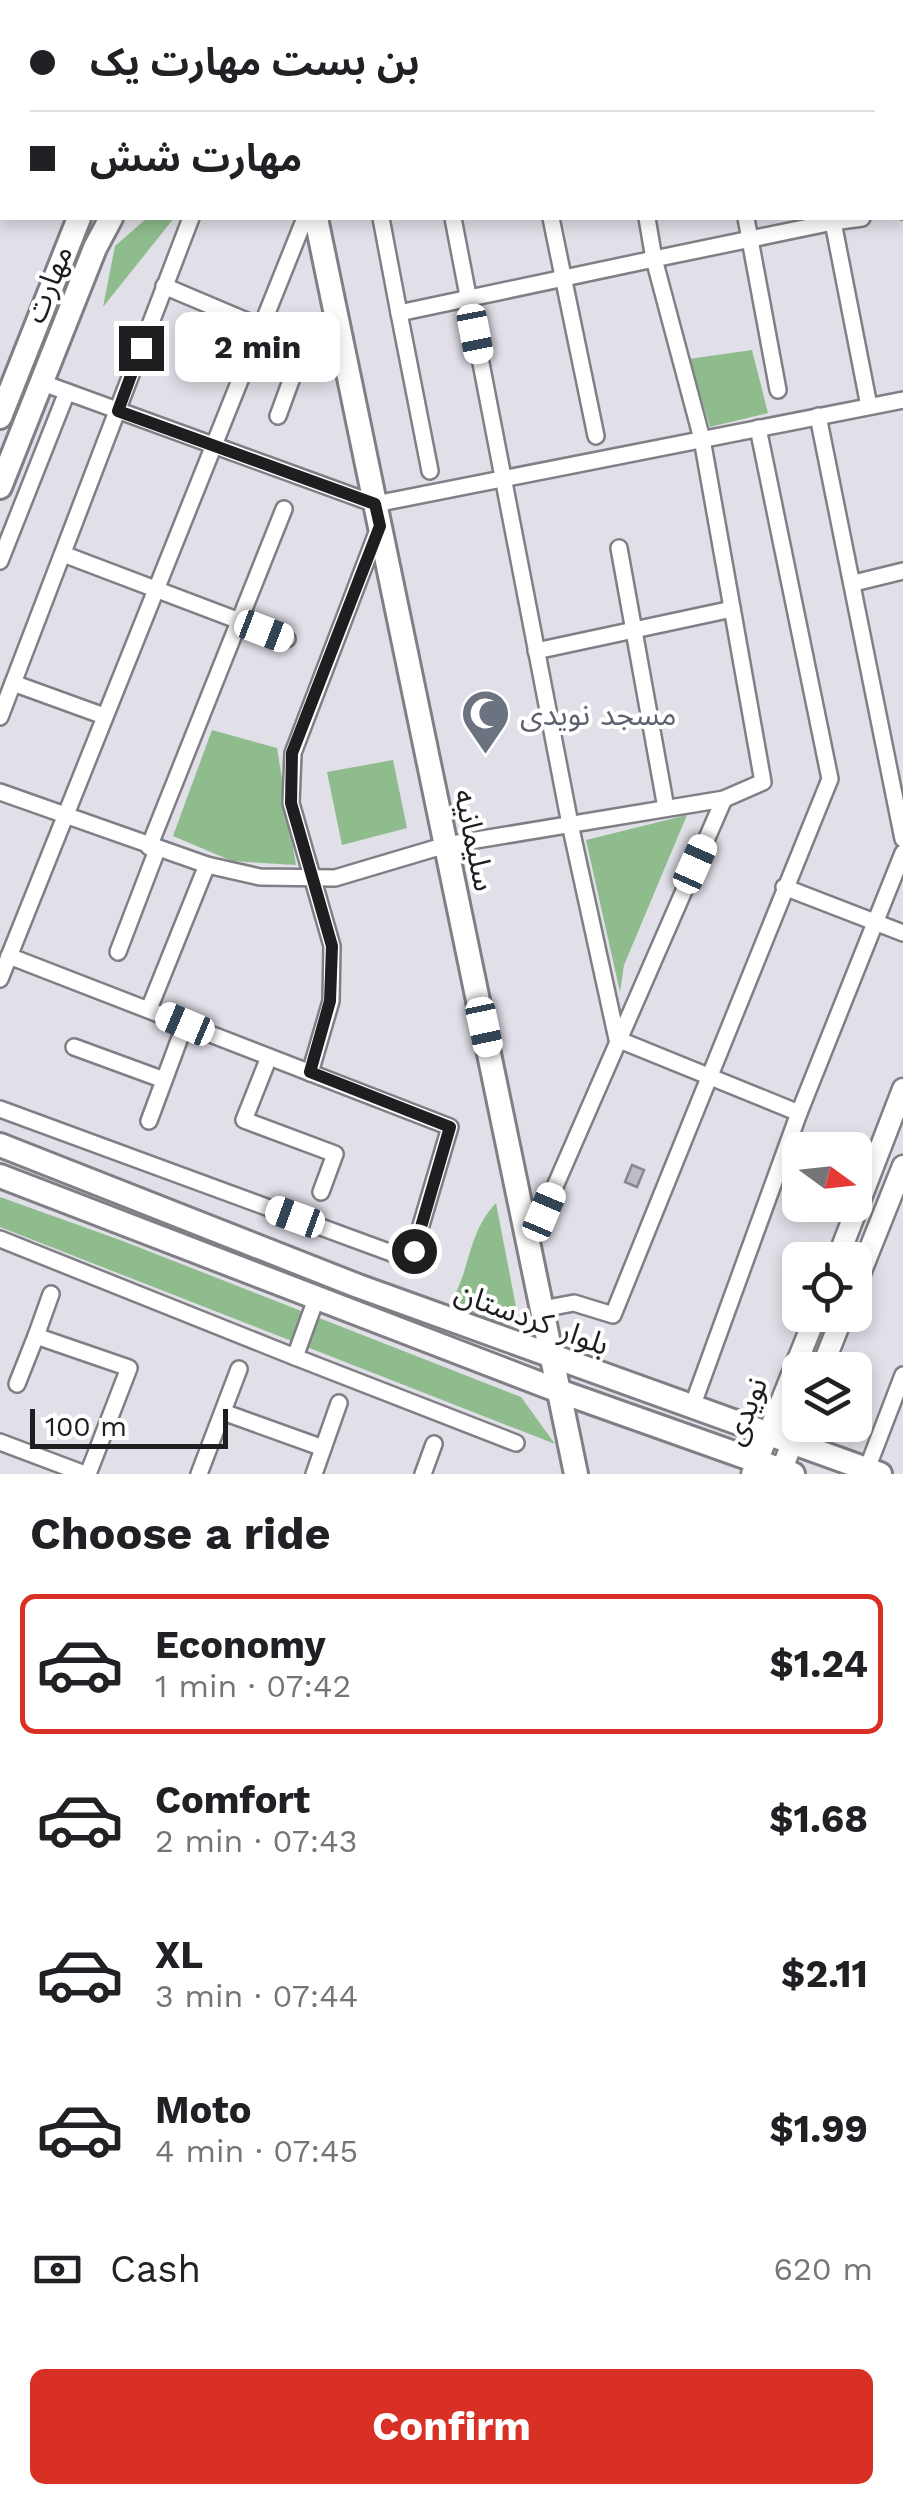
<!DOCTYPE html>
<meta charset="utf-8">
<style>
:root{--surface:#fff;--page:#f6f6f6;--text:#202124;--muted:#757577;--line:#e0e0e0;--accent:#d93025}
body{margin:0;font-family:"Work Sans","Noto Sans Arabic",sans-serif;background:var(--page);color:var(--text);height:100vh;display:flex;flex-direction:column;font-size:38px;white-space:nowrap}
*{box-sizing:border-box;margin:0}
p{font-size:32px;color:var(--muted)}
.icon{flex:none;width:55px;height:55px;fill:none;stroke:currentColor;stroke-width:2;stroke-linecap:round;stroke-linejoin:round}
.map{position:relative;height:1474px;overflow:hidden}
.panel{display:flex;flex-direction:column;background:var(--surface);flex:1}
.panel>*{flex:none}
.banner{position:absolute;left:0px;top:0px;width:905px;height:220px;box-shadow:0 5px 15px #0003;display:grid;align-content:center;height:220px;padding:0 30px;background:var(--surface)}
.needle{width:65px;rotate:105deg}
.fabs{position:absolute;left:782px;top:1132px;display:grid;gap:20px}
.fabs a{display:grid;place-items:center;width:90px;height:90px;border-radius:15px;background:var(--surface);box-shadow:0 5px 15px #0003;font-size:50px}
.scale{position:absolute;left:30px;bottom:25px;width:198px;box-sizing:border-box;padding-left:10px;border:5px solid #1e1d20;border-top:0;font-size:28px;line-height:35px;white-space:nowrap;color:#1e1d20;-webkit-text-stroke:8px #fff;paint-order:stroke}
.end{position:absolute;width:45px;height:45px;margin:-22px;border:12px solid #1e1d20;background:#fff;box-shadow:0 0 0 5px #fff}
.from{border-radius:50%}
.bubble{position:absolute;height:70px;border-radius:15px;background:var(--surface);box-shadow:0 5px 15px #0003;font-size:32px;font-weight:700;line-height:70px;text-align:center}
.car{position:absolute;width:30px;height:60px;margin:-30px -15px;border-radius:12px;box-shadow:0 0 8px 2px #0007;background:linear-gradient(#fff 24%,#345 0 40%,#fff 0 76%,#345 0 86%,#fff 0)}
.banner b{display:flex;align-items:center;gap:35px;height:95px;font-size:38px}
.banner b+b{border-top:2px solid var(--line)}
.banner i{width:25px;height:25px;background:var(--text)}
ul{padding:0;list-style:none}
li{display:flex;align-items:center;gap:30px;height:140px;margin:0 20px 15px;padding:0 10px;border:5px solid transparent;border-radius:15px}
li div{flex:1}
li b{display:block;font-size:38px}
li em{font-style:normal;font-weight:700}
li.current{border-color:var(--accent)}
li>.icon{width:90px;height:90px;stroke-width:1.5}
h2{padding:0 30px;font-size:45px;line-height:120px}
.pay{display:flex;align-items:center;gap:25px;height:110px;padding:0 30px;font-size:38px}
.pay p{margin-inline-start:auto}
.button{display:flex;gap:20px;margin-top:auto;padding:20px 30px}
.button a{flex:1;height:115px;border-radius:15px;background:var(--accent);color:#fff;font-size:40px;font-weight:700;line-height:115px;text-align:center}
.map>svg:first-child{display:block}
.green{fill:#8ebc8d}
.building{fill:#bebcc4;stroke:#8a878f;stroke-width:2.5}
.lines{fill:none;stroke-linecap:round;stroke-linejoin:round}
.minor-casing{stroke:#817f86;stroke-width:20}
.tertiary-casing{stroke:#817f86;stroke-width:25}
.secondary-casing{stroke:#817f86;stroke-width:28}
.minor{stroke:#fff;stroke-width:15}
.tertiary{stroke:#fff;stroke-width:20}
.secondary{stroke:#fff;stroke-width:22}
.route{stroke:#1e1d20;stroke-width:12}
.labels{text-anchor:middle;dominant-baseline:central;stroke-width:8;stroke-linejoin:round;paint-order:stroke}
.street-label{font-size:30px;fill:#1e1d20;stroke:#fff}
.worship-label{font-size:30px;fill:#5b616d;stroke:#fff;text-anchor:start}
</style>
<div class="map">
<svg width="903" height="1474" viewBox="0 0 903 1474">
<rect width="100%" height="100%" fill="#e1dfe7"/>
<g class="green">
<polygon points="147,218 174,218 103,307 115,246"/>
<polygon points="752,350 768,413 710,427 689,359"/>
<polygon points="212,730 277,748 296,865 232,861 173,836"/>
<polygon points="393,760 407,828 342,845 327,772"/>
<polygon points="687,815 624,965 620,992 586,840"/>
<polygon points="0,1197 120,1240 521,1397 555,1444 0,1227"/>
<path d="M496 1203 518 1317 498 1326 447 1307C472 1273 465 1236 496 1203Z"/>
</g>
<polygon class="building" points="632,1165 644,1170 637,1187 625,1182"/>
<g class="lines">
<defs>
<g id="minor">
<polyline points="64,2 65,0"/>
<polyline points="155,2 156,0"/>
<polyline points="0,14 2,8"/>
<polyline points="0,99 2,100"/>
<polyline points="0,169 2,162"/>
<polyline points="902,211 903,211"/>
<polyline points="381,218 399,313"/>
<polyline points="453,218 570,824 617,1039 799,1113"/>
<polyline points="551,218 596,436"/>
<polyline points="647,218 654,259 833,222"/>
<polyline points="746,218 778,390"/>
<polyline points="862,218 833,222 869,406"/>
<polyline points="164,286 304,345 278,416"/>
<polyline points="40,382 375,504 903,400"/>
<polyline points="818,416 903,839"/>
<polyline points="619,548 666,808"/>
<polyline points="63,554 287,639"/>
<polyline points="0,561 67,392"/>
<polyline points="854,583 903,571"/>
<polyline points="536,651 732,609"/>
<polyline points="13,683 104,716"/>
<polyline points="0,717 191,218"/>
<polyline points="0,792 207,865 260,877 335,878 446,845 724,799 763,782 702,439 654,259 399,313 430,471"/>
<polyline points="149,847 284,509"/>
<polyline points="784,887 903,933"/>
<polyline points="118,952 157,850"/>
<polyline points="0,979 305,218"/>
<polyline points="149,1009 207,865"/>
<polyline points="74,1047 164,1080"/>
<polyline points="269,1057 244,1120 335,1154 321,1192"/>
<polyline points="310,1073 331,1001 332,946 291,803 293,753 378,530"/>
<polyline points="0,1109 405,1258 412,1256 450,1127 9,956"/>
<polyline points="149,1121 185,1024"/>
<polyline points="0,1239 295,1357 316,1299"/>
<polyline points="529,1246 724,799"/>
<polyline points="51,1294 36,1336 129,1368 88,1474"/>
<polyline points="542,1309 574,1303 613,1315 830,779 758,428"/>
<polyline points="295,1357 516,1443"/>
<polyline points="17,1384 36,1336"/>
<polyline points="692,1407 799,1113 903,853"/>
<polyline points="223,1412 323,1448"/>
<polyline points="0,1442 85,1474"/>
<polyline points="867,1469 903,1375"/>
<polyline points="199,1474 239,1369"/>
<polyline points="314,1474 339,1403"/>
<polyline points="423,1474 434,1444"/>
</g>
<g id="tertiary">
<polyline points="511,2 519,0"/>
<polyline points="599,2 607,0"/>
<polyline points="837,1260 903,1089"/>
<polyline points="855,1286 903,1166"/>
<polyline points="821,1370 843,1315"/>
<polyline points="752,1474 816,1315"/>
<polyline points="780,1474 800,1423"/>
</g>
<g id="secondary">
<polyline points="270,0 271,2"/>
<polyline points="316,218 576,1474"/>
<polyline points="0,417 79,218"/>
<polyline points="0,487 95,248 111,218"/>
<polyline points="0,1145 358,1286 880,1474"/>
<polyline points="0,1176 559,1391 793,1474"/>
</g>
</defs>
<use href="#minor" class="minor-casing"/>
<use href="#tertiary" class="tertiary-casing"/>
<use href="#secondary" class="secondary-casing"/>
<use href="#minor" class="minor"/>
<use href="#tertiary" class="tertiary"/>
<use href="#secondary" class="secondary"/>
</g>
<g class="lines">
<polyline class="route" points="141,348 118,411 375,504 380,526 292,753 291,803 332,946 330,1001 310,1072 450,1127 414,1251"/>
</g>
<defs>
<symbol id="mosque-pin" viewBox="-11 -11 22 30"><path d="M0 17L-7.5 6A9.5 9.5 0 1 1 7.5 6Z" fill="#6b7280" stroke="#fff"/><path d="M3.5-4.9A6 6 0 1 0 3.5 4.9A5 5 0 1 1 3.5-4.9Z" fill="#fff"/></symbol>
</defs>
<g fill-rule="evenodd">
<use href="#mosque-pin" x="458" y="686" width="55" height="75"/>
</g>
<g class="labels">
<g class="street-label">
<text transform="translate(48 284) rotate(-68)">مهارت</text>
<text transform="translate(475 840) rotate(78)">سلیمانیه</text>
<text transform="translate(532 1318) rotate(20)">بلوار کردستان</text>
<text transform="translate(745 1411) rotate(-68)">نویدی</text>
</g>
<g class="worship-label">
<text x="520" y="714">مسجد نویدی</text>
</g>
</g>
</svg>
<div class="fabs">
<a><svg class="needle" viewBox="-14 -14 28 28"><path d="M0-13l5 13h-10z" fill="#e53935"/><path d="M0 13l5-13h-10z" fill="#757577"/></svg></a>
<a><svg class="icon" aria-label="locate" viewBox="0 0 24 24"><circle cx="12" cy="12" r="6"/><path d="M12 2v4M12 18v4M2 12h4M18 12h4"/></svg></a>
<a><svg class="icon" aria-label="layers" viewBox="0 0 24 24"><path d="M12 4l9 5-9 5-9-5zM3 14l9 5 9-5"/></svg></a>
</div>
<div class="scale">100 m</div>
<i class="end from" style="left:414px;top:1251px"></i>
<i class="end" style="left:141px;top:348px"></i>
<div class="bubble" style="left:175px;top:312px;width:165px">2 min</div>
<i class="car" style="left:475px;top:334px;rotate:169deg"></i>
<i class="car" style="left:264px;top:631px;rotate:111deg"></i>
<i class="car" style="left:695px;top:864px;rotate:24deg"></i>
<i class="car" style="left:185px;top:1024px;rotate:293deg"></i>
<i class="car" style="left:484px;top:1027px;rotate:168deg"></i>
<i class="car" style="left:544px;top:1212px;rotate:23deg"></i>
<i class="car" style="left:295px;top:1217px;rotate:290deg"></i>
<div class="banner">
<b><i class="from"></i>بن بست مهارت یک</b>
<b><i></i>مهارت شش</b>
</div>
</div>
<section class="panel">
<h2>Choose a ride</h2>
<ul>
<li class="current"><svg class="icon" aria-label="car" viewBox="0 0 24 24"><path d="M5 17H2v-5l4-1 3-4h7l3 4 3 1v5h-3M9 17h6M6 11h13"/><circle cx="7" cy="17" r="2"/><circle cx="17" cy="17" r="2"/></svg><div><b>Economy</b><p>1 min · 07:42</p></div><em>$1.24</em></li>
<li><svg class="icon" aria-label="car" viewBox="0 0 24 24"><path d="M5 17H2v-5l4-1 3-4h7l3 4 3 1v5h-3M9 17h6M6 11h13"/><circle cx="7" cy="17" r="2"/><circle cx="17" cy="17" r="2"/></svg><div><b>Comfort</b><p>2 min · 07:43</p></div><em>$1.68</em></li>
<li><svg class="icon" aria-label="car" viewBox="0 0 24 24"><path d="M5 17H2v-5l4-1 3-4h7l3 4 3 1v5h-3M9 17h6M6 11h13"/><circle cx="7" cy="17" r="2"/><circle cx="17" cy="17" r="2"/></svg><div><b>XL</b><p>3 min · 07:44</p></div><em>$2.11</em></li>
<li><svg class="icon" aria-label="car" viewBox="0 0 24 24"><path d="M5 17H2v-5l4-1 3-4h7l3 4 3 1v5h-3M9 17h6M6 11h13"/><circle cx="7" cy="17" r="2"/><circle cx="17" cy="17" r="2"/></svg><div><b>Moto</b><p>4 min · 07:45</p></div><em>$1.99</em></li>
</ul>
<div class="pay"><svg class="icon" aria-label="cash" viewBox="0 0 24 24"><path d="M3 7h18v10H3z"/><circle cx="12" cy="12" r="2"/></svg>Cash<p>620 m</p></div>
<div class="button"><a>Confirm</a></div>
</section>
